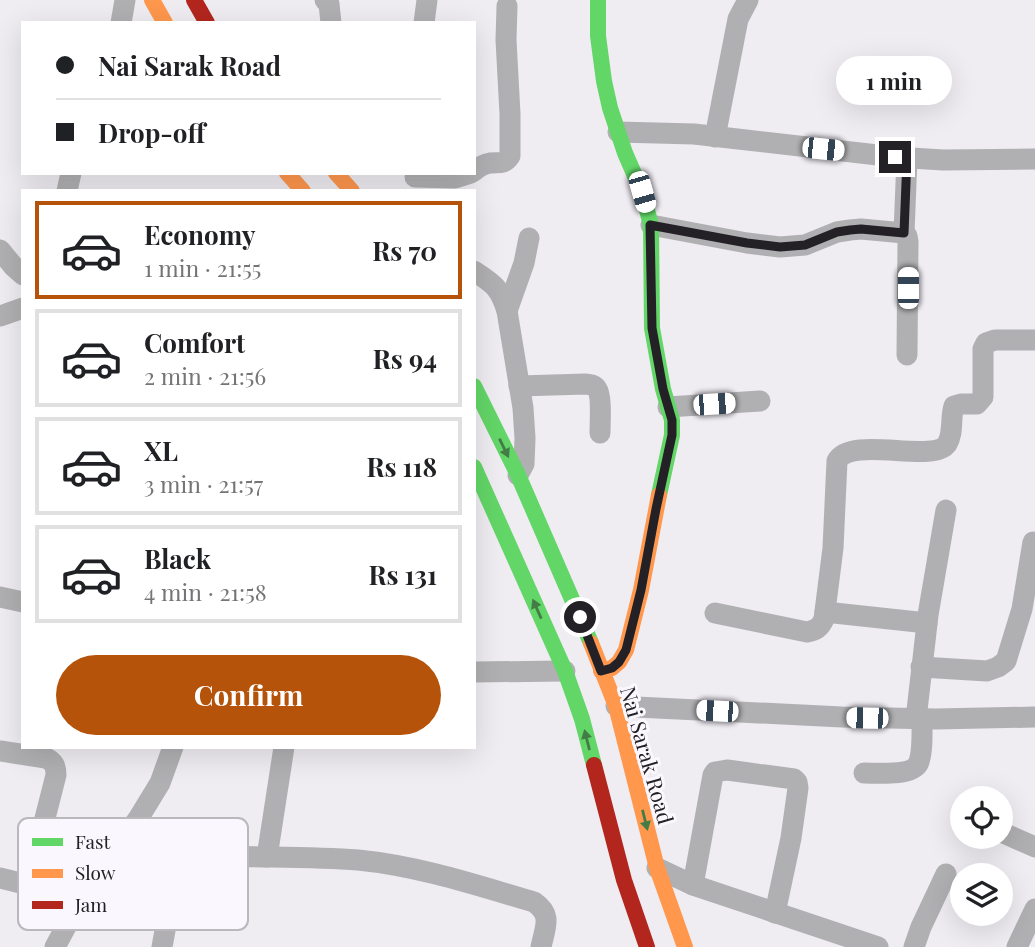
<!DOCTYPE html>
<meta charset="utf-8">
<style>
:root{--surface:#fff;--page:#f2f2f2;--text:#202124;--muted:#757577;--line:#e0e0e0;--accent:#b45309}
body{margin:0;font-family:"Playfair Display",serif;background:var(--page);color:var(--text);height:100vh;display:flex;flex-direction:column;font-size:26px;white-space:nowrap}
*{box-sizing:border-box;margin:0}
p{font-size:23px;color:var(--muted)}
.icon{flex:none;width:38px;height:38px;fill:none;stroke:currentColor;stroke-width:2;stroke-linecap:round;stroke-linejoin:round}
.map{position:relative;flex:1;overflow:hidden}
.drawer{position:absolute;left:21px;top:189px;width:455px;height:560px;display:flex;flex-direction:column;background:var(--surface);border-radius:0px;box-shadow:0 7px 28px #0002}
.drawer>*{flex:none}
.banner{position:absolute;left:21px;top:21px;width:455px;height:154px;border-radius:0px;box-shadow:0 7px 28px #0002;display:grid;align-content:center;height:154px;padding:0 35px;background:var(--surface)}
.fabs{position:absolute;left:950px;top:786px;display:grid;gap:14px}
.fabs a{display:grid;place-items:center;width:63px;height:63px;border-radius:50%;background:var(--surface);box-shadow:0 7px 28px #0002;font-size:35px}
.end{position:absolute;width:32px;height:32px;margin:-16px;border:9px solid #232125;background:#fff;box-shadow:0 0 0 4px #fff}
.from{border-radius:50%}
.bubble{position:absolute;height:49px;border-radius:24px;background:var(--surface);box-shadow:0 7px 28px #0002;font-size:23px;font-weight:700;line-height:49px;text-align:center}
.car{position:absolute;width:21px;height:42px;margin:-21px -10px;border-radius:9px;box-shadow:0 0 5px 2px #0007;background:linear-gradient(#fff 24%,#345 0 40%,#fff 0 76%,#345 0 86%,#fff 0)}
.banner b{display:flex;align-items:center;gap:24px;height:66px;font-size:26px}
.banner b+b{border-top:2px solid var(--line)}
.banner i{width:18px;height:18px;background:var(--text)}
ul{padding:12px 0 0;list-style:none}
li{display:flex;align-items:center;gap:21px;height:98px;margin:0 14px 10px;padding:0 21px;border:4px solid var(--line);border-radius:0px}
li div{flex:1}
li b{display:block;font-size:26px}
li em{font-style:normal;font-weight:700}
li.on{border-color:var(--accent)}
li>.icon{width:63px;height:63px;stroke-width:1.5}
.button{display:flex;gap:14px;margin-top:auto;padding:14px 35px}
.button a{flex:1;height:80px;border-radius:42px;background:var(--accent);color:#fff;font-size:28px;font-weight:700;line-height:80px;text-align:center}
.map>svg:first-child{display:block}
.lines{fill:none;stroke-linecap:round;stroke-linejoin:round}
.street{stroke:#b0b0b2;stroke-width:21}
.fast{stroke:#63d668;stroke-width:16}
.slow{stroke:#ff974d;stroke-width:16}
.jam{stroke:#b3261e;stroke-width:16}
.oneway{fill:#437c46}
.route{stroke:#232125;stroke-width:9}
.labels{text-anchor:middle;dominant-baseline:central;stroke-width:6;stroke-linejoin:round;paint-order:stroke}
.street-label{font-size:21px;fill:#232125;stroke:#fbf7fe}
.key{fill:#fbf7fe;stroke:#bab7bd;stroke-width:2}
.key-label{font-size:19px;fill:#232125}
</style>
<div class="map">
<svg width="1035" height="947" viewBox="0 0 1035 947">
<rect width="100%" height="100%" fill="#efecf2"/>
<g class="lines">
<g class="street">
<polyline points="325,0 329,4 331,23"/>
<polyline points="121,23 125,0"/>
<polyline points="424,23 427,0"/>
<polyline points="618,132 694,134 895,157 943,160 1035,159"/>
<polyline points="715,137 738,19 748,0"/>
<path d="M474 171C479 167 484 164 490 163 499 162 504 165 510 156V114L506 40 507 6"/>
<polyline points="415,177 455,178 471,173"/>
<polyline points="67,191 71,173"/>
<polyline points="651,225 747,243 780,247 805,245 837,232 850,230 861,229 904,233 907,236 908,242 907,355"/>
<polyline points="904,233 907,158"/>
<polyline points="0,250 14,267 23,275"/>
<path d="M474 271C494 284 500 288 507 311L523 408 525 438 524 464 518 475"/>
<polyline points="507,311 524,263 529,238"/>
<polyline points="0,316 23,308"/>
<path d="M519 386 586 384C591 385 594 384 597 389 602 396 600 423 600 433"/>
<polyline points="668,407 760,401"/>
<polyline points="0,597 23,602"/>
<polyline points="825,612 927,623"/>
<path d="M715 613 807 632C816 630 820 628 824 619L833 548 837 461C851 435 933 464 947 444 954 433 950 417 954 406L961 404H977L983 397V349L986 343 995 340H1035"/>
<polyline points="921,667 987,671 998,667 1006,661 1022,609 1033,542"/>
<polyline points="474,672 565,671"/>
<polyline points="616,706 842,717 936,719 1035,717"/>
<polyline points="916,719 928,615 946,510"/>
<path d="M0 751 46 758C54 762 56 766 56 775L28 885"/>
<path d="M864 773C877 773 911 776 918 764 923 754 922 731 922 719"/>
<polyline points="1001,832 1035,847"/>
<path d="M120 843C146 848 172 853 199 855 252 858 305 856 358 860 419 866 476 885 534 902 553 915 545 927 541 947"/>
<polyline points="267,857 284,747"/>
<polyline points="657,868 693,885 878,947"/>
<polyline points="0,878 81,898"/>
<polyline points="693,885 713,775 715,772 727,770 794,779 797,782 798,788 791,838 775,913"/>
<polyline points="55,947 85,891 138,819 160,783 173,747"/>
<polyline points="162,947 179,853"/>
<polyline points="914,947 921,927 946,874"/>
<polyline points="1017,947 1035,909"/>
</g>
<g class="fast">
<polyline points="598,0 598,36 604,81 610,108 625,153 642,192 651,225 652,328 663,389 672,420 672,435 659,495"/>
<polyline points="474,386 518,475 591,643"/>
<polyline points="474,467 565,671 582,719 594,765"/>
</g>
<g class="slow">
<polyline points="152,0 165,23"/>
<polyline points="287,173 303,191"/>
<polyline points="336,173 352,191"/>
<polyline points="591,643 616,706 657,868 685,947"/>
<polyline points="601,671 612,668 619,662 626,650 641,590 659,495"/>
</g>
<g class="jam">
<polyline points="194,0 207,23"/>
<polyline points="594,765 624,880 647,947"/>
</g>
</g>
<defs><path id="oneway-solid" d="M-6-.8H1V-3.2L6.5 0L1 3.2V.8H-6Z" transform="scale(1.75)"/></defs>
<g class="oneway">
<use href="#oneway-solid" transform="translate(504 448) rotate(64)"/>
<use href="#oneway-solid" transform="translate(537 609) rotate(-114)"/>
<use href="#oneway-solid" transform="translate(587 740) rotate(-104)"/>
<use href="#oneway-solid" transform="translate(645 820) rotate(76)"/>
</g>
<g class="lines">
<polyline class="route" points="580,617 601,671 612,668 619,662 626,650 641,590 656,509 672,435 672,420 663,389 652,328 650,225 747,243 780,247 805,245 837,232 850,230 861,229 904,233 907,158 895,157"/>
</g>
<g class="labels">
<g class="street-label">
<text transform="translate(648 755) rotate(74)">Nai Sarak Road</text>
</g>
</g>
<rect x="18" y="818" width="230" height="112" rx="10" class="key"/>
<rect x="32" y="838" width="31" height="8" fill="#63d668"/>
<rect x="32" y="869" width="31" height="9" fill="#ff974d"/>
<rect x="32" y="901" width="31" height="8" fill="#b3261e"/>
<g class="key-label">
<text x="75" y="849">Fast</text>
<text x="75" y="880">Slow</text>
<text x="75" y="912">Jam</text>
</g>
</svg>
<div class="fabs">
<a><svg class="icon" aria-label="locate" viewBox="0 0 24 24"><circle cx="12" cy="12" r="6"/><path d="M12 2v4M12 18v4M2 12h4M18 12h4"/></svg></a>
<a><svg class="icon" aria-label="layers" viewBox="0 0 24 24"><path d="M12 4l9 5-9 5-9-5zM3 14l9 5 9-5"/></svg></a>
</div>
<i class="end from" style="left:580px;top:617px"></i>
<i class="end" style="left:895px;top:157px"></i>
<div class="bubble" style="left:836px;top:56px;width:116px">1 min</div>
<i class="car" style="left:823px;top:149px;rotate:96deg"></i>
<i class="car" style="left:642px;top:192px;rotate:164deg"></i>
<i class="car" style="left:908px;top:288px;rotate:0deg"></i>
<i class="car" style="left:714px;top:404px;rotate:86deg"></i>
<i class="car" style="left:717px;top:711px;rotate:273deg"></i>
<i class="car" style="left:867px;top:718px;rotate:271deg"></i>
<div class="banner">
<b><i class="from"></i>Nai Sarak Road</b>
<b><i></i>Drop-off</b>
</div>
<section class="drawer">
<ul>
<li class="on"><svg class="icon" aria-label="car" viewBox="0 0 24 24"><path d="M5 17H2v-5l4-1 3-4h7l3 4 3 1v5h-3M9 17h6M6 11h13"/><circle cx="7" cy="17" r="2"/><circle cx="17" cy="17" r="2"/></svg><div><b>Economy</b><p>1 min · 21:55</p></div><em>Rs 70</em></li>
<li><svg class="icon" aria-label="car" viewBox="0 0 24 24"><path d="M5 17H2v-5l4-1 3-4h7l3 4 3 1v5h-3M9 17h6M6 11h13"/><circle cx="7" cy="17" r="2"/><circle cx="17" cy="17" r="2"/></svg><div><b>Comfort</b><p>2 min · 21:56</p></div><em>Rs 94</em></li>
<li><svg class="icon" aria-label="car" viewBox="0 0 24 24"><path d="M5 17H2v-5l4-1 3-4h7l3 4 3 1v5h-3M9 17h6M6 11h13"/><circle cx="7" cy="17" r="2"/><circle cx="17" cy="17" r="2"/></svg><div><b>XL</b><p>3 min · 21:57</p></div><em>Rs 118</em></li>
<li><svg class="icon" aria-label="car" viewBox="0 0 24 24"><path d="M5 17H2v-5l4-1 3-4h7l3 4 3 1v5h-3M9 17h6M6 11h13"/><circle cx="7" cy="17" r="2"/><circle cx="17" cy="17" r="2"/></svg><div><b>Black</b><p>4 min · 21:58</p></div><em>Rs 131</em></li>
</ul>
<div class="button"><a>Confirm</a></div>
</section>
</div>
